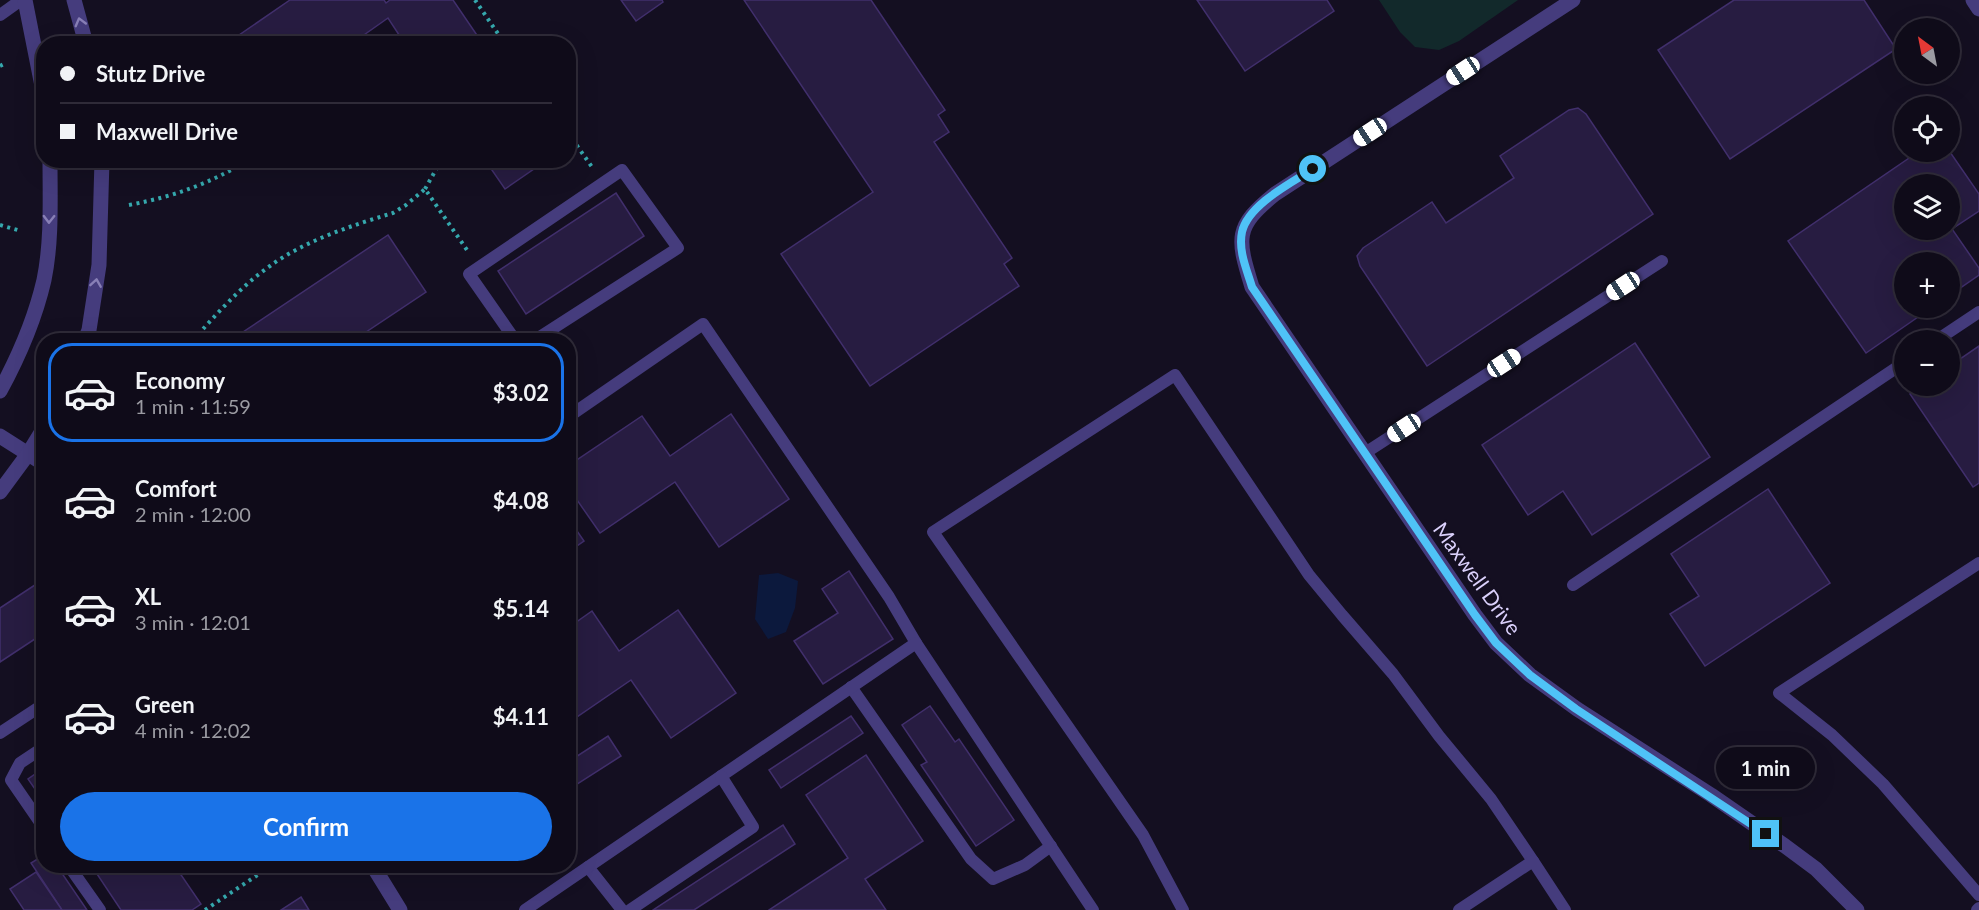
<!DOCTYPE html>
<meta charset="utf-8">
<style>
:root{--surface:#0f0b19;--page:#1d1926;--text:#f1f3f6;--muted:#9b9ba2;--line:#2f2b38;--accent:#1a73e8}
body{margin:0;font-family:Lato,sans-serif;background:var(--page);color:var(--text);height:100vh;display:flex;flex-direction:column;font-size:22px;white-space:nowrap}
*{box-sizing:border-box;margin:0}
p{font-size:20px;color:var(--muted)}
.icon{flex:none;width:33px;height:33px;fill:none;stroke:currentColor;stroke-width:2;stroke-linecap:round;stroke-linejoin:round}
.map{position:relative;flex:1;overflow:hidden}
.details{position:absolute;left:36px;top:333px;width:540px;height:540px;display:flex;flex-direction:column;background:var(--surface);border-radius:24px;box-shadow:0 6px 24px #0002,0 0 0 2px var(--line)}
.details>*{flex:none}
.guide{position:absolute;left:36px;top:36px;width:540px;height:132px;border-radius:24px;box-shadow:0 6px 24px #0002,0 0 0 2px var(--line);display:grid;align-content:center;height:132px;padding:0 24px;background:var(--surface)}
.needle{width:39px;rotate:328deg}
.controls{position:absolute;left:1894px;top:18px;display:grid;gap:12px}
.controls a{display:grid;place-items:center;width:66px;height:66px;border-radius:50%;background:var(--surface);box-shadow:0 6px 24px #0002,0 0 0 2px var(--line);font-size:30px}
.end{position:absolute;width:27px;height:27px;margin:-14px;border:8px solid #4fc3f7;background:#111;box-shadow:0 0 0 3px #111}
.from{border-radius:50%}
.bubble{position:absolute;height:42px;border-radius:21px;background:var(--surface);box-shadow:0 6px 24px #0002,0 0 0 2px var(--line);font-size:20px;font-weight:700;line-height:42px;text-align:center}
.car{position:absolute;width:18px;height:36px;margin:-18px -9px;border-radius:8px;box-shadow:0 0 4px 2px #0007;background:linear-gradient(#fff 24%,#345 0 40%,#fff 0 76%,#345 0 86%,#fff 0)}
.guide b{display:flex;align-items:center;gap:21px;height:57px;font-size:22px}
.guide b+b{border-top:2px solid var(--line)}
.guide i{width:15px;height:15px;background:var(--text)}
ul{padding:10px 0 0;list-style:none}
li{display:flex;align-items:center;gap:18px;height:99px;margin:0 12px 9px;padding:0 12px;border:3px solid transparent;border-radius:24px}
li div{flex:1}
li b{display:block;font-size:22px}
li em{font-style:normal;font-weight:700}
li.selected{border-color:var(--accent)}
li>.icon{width:54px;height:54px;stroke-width:1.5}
.button{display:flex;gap:12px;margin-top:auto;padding:12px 24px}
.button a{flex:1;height:69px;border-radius:36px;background:var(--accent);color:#fff;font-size:24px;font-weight:700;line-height:69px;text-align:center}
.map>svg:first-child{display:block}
.green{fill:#12292b}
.water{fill:#0c193d}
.building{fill:#271c41;stroke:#412f6c;stroke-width:1.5;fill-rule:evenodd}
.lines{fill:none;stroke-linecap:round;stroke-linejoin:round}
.path{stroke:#35a8ad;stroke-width:4;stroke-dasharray:3 4.5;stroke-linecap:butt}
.lane{stroke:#453c7d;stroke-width:12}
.street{stroke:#453c7d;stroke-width:15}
.oneway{stroke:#887fb6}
.route{stroke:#4fc3f7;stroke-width:8}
.labels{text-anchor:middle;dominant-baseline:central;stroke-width:4.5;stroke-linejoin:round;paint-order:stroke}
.street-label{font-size:21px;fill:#dbd1fc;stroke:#140f21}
</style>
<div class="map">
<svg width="1979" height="910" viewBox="0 0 1979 910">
<rect width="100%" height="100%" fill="#140f21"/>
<polygon class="green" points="1379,0 1518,0 1459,41 1439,50 1415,47 1400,32"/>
<polygon class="water" points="778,573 798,581 795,608 786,632 768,639 755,619 759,575"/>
<g class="building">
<polygon points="290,0 384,0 386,3 390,0 453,0 483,44 405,44 388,18 351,44 226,44"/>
<polygon points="621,0 662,0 663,2 636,21"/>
<polygon points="744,0 871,0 945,110 938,115 949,132 934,142 1012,258 1004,264 1019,286 870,386 781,254 873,192"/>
<polygon points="1197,0 1327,0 1334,11 1245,71"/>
<polygon points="1734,0 1864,0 1896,49 1730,159 1658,50"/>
<polygon points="1578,108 1586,114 1653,214 1427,366 1360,266 1357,256 1363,248 1432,202 1446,223 1514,178 1500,156 1569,110"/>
<path d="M1918 152H1950L1979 194V211L1952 229 1979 268V275L1950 295V262H1905V308H1931L1866 353 1788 241ZM1905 184H1950V230H1905Z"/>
<polygon points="485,160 547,160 505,189"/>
<polygon points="616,193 644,236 526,314 498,271"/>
<polygon points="388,235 426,292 354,340 231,340"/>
<polygon points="1635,343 1710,457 1592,535 1563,491 1528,515 1482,445"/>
<polygon points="1979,346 1979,483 1973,487 1910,394 1922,386 1950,386 1950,366"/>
<polygon points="731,414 789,499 719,547 675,482 600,533 568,487 568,466 642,416 670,456"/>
<polygon points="1768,489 1830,583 1705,666 1670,614 1699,596 1671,554"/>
<polygon points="568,518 584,541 568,552"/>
<polygon points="849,571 893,639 823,684 794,641 838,613 822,589"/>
<polygon points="44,579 44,633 0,662 0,608"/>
<polygon points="678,610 736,693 671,738 631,680 568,723 568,628 592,611 619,651"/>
<polygon points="930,706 955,742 959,739 1014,820 976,846 921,765 927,762 902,725"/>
<polygon points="851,716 863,733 781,788 769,770"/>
<polygon points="608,736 621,756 568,790 568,762"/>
<polygon points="866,755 923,841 865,879 886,910 769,910 848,858 806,795"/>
<polygon points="44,768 44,802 28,779"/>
<polygon points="783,825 795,844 694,910 653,910"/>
<polygon points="44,855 44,866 57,866 87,910 62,910 31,863"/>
<polygon points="103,866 175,866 201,904 192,910 121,910 95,871"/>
<polygon points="36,872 62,910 24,910 10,889"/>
<polygon points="301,897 309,910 281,910"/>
</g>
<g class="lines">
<g class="path">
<polyline points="475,0 505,44"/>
<polyline points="0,66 6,63"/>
<polyline points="568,133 592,167"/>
<polyline points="425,189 438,166 438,160"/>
<path d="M129 205C176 196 208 184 249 160"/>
<polyline points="0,225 21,231"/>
<path d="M193 340C217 314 240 287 270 266 304 241 353 225 393 213L406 205 425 189 467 250"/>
<polyline points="205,910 271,866"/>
</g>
<g class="lane">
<polyline points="0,15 21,0"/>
<polyline points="515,340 469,274 622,170 678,248 535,340"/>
<polyline points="1937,340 1979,312"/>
<polyline points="568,417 703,324 889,597 916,643"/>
<polyline points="1365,453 1662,261"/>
<polyline points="1979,563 1779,693 1832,735 1883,784 1979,895"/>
<polyline points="1573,585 1905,362"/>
<polyline points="851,687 971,859 993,879 1025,865 1051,846"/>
<polyline points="0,733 44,704"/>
<polyline points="44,747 20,763 11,780 44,828"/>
<polyline points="69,866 100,910"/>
<polyline points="588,867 622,910"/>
<polyline points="525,910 916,643 1093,910"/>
<polyline points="630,910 753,827 721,776"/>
<polyline points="1183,910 1143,835 933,532 1175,375 1309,575 1342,615 1393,674 1439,736 1491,799 1533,861"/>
<polyline points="1459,910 1533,861 1565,910"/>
<polyline points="1977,910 1979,908"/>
</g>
<g class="street">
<polyline points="25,0 44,96"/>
<polyline points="74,0 86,44"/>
<path d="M1573 0 1275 194C1234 227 1237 238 1252 287L1475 615 1496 643 1530 675 1577 709 1711 795 1785 846 1816 869 1857 910"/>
<polyline points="1973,0 1979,9"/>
<polyline points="85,340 89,330 99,265 102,160"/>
<path d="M0 391C19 356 35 319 44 280 52 241 50 200 50 160"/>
<polyline points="0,436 44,464"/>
<polyline points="0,492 28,454 44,428"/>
<polyline points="373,866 400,910"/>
</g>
</g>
<defs><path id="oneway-chevron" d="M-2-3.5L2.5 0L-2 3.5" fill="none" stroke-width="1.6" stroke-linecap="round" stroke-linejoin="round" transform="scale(1.5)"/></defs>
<g class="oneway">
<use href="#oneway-chevron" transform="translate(80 22) rotate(-105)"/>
<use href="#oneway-chevron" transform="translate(49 219) rotate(91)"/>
<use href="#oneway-chevron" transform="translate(96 283) rotate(-81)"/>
</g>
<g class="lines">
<path class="route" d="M1313 169C1291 183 1248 205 1242 232 1238 251 1247 270 1252 287L1475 615 1496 643 1530 675 1576 709 1766 834"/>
</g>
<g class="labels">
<g class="street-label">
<text transform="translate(1478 578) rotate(54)">Maxwell Drive</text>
</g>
</g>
</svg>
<div class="controls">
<a><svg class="needle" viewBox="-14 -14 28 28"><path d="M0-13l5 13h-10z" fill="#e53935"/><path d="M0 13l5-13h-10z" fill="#9b9ba2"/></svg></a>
<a><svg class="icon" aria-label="locate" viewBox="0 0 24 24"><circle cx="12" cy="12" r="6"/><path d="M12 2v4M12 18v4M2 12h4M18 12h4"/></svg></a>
<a><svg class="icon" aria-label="layers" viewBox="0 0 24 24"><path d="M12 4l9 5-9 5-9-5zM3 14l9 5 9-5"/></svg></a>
<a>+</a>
<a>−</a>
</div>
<i class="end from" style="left:1313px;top:169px"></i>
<i class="end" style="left:1766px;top:834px"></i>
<div class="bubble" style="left:1716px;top:747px;width:99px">1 min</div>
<i class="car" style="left:1463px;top:71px;rotate:237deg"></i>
<i class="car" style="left:1370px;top:132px;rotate:237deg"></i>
<i class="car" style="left:1623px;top:286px;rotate:237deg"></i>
<i class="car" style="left:1504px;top:363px;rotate:57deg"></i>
<i class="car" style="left:1404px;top:428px;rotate:237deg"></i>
<div class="guide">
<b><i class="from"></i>Stutz Drive</b>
<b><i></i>Maxwell Drive</b>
</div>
<section class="details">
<ul>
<li class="selected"><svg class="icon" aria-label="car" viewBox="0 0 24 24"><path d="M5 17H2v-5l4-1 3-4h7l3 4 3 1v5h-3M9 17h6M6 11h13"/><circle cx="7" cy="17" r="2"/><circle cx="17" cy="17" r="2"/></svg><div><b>Economy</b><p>1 min · 11:59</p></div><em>$3.02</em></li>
<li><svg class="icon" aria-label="car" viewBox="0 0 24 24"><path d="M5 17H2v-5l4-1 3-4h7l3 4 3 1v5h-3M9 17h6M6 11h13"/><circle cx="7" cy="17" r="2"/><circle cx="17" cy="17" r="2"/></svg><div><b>Comfort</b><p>2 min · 12:00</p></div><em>$4.08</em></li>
<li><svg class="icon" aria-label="car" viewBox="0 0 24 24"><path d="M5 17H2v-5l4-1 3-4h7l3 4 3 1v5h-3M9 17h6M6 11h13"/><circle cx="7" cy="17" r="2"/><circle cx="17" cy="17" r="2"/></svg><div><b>XL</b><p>3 min · 12:01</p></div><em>$5.14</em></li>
<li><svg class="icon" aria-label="car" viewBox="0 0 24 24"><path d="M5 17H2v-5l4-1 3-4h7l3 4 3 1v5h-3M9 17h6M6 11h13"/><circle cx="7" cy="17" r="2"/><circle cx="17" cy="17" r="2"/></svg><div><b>Green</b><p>4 min · 12:02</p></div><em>$4.11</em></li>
</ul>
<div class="button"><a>Confirm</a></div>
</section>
</div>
